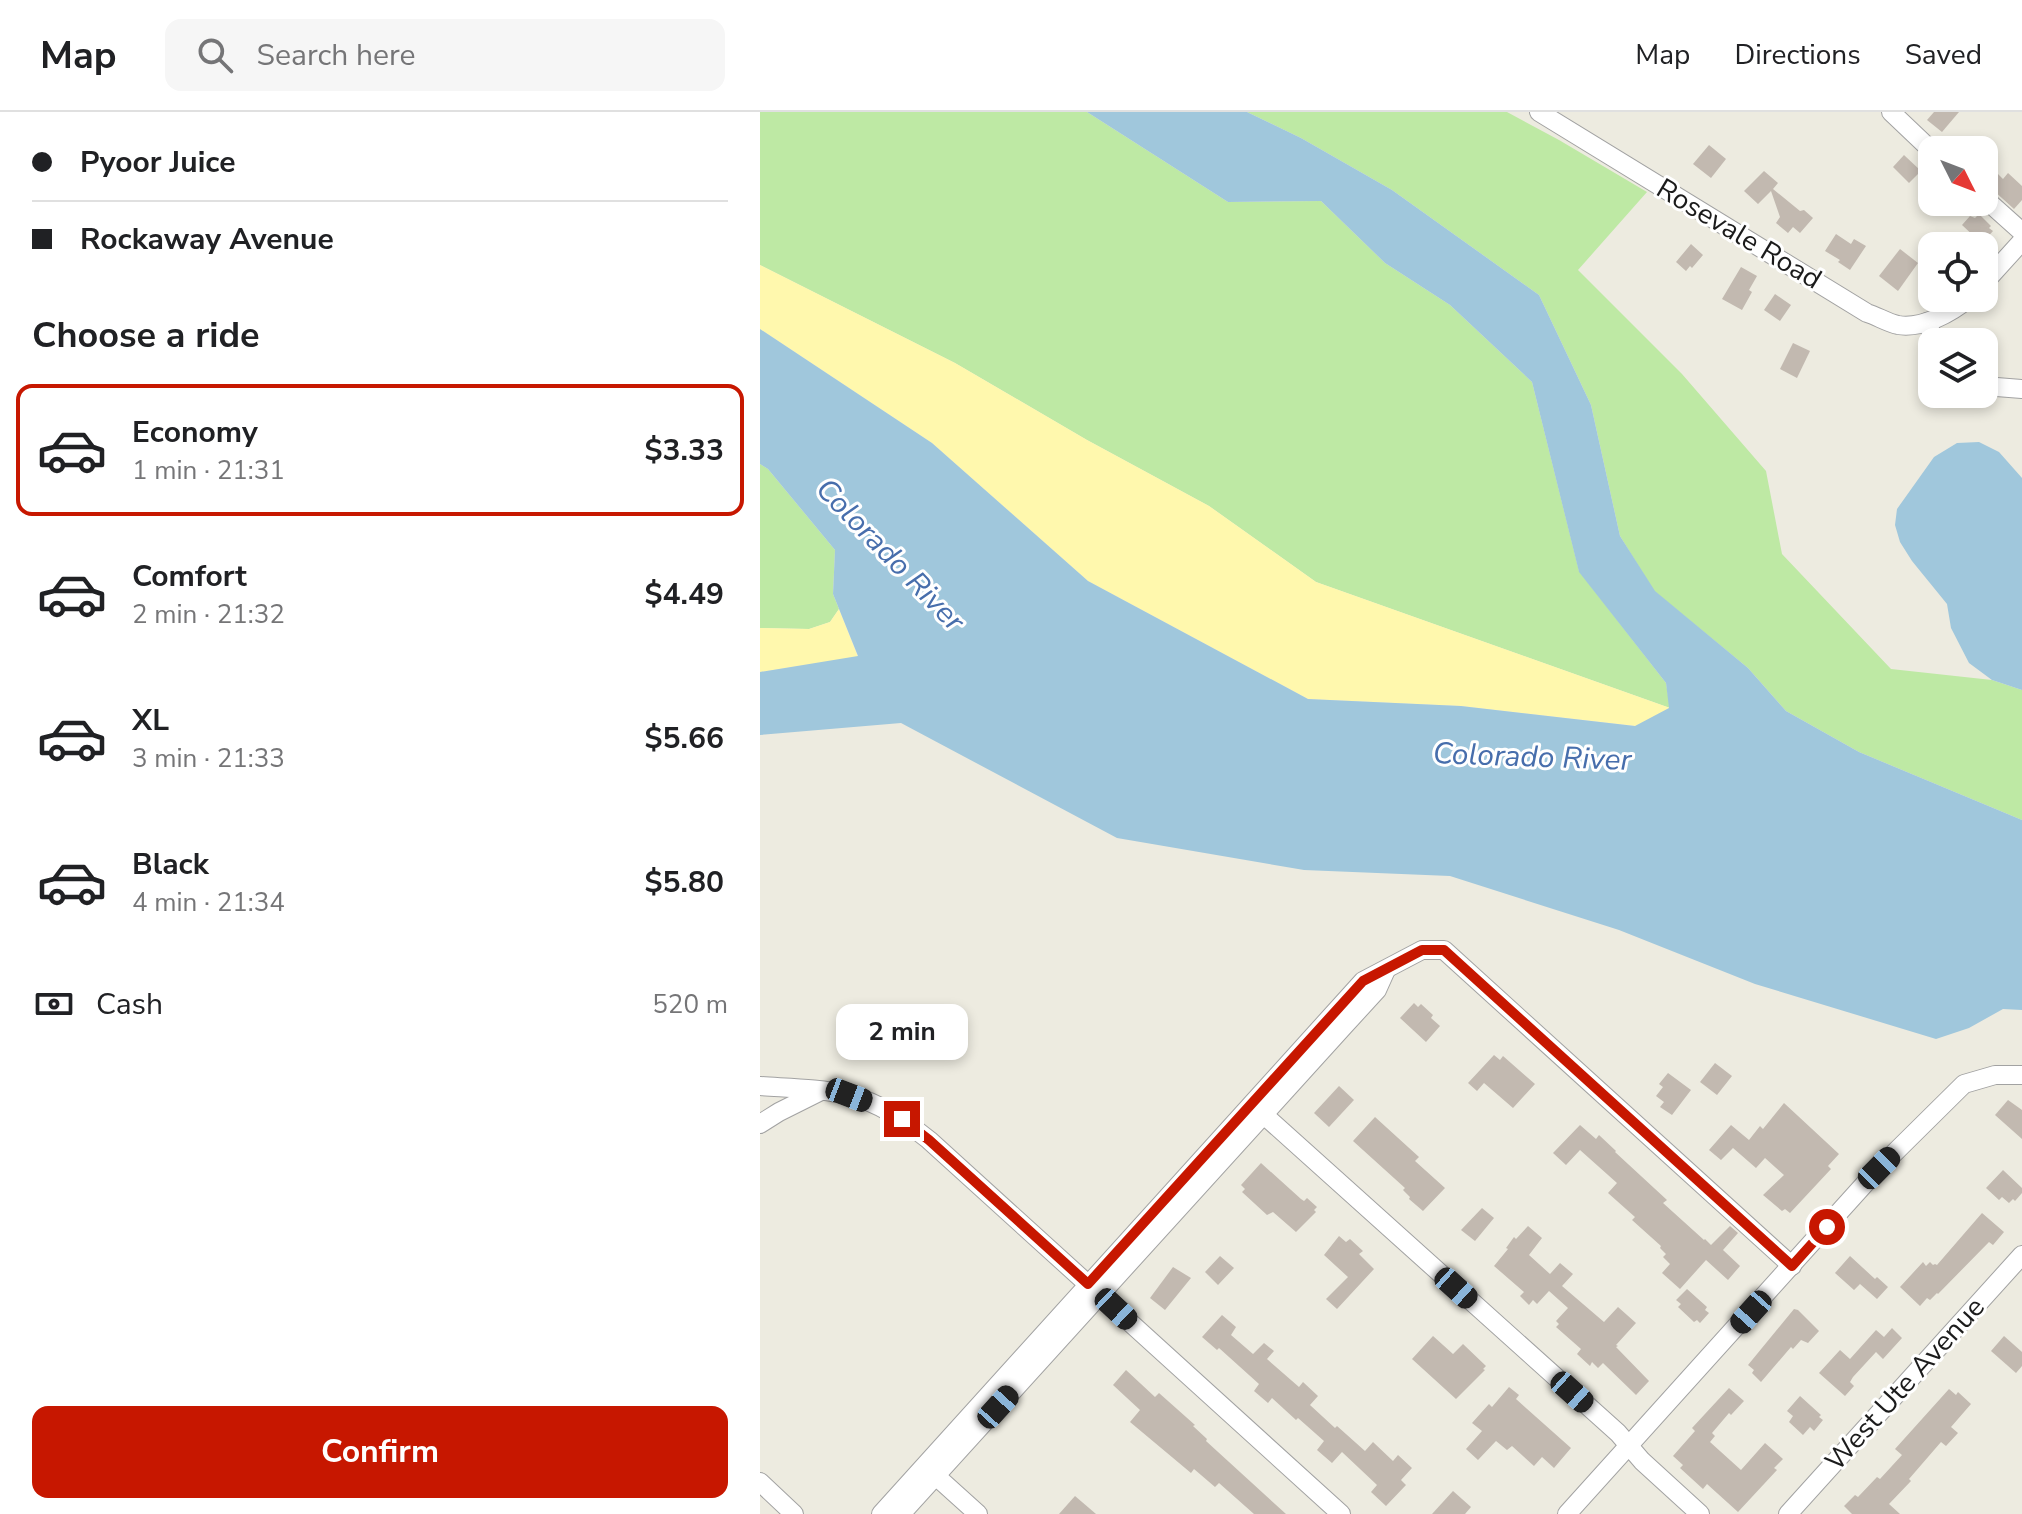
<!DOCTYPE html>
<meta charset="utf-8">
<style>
:root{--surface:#fff;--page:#f6f6f6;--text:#202124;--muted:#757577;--line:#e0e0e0;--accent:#c71700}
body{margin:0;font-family:"Nunito Sans",sans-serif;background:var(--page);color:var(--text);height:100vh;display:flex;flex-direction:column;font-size:30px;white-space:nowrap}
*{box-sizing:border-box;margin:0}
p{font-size:26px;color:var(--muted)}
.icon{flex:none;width:44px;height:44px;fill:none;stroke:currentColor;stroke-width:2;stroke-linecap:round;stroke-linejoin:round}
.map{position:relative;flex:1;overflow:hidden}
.drawer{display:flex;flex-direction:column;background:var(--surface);width:760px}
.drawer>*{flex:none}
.hud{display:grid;align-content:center;height:176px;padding:0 32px;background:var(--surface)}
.needle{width:52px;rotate:132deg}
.tools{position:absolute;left:1158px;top:24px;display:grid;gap:16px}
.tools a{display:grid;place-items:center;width:80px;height:80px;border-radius:16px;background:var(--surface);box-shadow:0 4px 12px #0003;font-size:40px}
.end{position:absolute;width:36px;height:36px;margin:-18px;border:10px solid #c71700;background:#fff;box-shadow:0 0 0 4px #fff}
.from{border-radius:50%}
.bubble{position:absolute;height:56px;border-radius:16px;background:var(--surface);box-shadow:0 4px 12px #0003;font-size:26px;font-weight:700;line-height:56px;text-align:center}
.car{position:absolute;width:24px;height:48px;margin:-24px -12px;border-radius:10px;box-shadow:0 0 6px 2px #0007;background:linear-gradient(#222 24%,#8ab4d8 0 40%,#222 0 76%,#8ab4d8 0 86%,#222 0)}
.hud b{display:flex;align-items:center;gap:28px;height:76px;font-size:30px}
.hud b+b{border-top:2px solid var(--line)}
.hud i{width:20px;height:20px;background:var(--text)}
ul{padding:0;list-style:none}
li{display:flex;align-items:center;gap:24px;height:132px;margin:0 16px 12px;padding:0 16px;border:4px solid transparent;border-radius:16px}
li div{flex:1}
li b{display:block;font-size:30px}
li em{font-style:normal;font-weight:700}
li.selected{border-color:var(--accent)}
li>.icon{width:72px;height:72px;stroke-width:1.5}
h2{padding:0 32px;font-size:36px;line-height:96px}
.pay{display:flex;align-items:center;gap:20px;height:88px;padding:0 32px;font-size:30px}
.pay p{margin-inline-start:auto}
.cta{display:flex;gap:16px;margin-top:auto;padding:16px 32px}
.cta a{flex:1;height:92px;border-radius:16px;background:var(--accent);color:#fff;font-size:32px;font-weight:700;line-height:92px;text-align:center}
header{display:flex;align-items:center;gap:48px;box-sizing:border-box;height:112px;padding:0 40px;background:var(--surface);border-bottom:2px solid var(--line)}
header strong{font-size:38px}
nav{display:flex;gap:44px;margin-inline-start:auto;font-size:28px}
.search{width:560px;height:72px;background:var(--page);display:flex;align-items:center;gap:20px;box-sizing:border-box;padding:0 28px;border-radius:16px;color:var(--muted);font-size:30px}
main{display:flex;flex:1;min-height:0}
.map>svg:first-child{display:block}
.grass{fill:#bee9a4}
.sand{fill:#fff8ad}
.water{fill:#a0c7dc}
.building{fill:#c2b9b0}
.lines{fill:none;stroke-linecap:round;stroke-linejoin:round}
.minor-casing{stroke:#a2a2a2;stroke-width:20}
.minor{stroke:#fff;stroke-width:18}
.route{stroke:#c71700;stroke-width:10}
.labels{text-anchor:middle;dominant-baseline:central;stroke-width:6;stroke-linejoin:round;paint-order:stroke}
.street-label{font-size:28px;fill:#1b1b1b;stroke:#fff}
.water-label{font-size:30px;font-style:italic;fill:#476eac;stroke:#fff}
</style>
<header>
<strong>Map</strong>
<div class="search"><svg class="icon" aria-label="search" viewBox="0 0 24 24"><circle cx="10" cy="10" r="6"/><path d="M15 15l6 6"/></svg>Search here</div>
<nav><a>Map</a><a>Directions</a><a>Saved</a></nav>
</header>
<main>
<section class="drawer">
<div class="hud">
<b><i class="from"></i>Pyoor Juice</b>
<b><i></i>Rockaway Avenue</b>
</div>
<h2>Choose a ride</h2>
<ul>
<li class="selected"><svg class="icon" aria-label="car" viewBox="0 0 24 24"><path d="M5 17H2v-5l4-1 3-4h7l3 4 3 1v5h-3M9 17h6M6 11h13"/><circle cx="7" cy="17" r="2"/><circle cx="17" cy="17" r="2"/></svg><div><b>Economy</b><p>1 min · 21:31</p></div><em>$3.33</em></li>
<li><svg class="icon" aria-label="car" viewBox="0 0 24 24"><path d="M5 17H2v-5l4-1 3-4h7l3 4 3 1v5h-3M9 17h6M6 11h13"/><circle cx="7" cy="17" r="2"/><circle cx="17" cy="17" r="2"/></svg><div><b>Comfort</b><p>2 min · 21:32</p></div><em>$4.49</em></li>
<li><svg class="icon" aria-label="car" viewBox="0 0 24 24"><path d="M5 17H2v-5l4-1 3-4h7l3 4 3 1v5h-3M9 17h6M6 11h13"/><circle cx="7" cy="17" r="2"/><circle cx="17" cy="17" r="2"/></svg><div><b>XL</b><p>3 min · 21:33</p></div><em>$5.66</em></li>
<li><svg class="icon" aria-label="car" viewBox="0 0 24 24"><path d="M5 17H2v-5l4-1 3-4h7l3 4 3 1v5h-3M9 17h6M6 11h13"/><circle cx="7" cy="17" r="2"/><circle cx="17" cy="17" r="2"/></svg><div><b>Black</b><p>4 min · 21:34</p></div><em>$5.80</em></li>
</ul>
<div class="pay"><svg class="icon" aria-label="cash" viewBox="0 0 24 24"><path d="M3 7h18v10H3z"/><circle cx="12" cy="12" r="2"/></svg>Cash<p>520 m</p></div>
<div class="cta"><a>Confirm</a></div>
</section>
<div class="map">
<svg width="1262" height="1402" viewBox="0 0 1262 1402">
<rect width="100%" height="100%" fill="#edebe0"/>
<g class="grass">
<polygon points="0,0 327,0 468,90 561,89 625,151 690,193 772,270 819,459 906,571 910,596 556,470 449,394 327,328 195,251 0,153"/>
<polygon points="487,0 747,0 799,28 887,80 818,158 922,262 1006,359 1022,442 1131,557 1232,568 1262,578 1262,708 1099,640 1026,599 988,556 894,479 860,424 831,293 779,183 632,78 541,26"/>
<polygon points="0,352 8,357 75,438 73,482 79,497 70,510 49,517 0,516"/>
</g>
<g class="sand">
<polygon points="0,153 195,251 327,328 449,394 556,470 910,596 876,614 701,594 548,587 328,469 172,331 0,217"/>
<polygon points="79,497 98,545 0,560 0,516 49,517 70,510"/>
</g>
<g class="water">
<polygon points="327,0 487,0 541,26 632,78 779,183 831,293 860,424 895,479 988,556 1026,599 1099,640 1262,708 1262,898 1243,897 1209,916 1176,927 995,872 859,818 690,764 544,758 357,726 141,611 0,623 0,560 98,544 73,482 75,438 8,357 0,352 0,217 172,331 328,469 548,587 701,594 875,614 909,596 906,571 819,460 772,270 690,193 625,151 561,89 468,90"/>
<polygon points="1219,330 1239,340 1262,366 1262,578 1232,568 1209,551 1191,516 1187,492 1152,449 1140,430 1135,413 1137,397 1174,345 1197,331"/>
</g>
<g class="building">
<polygon points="1174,0 1199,0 1182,20 1167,8"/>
<polygon points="949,33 966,47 951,66 933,52"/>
<polygon points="1144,43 1161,59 1149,71 1133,55"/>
<polygon points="1004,59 1018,71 1013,77 1040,99 1044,98 1053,106 1040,121 1033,115 1028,121 1016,111 1020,105 1011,79 998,92 984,79"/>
<polygon points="1248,61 1262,74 1262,88 1254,97 1232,77 1226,74 1238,62 1243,67"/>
<polygon points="1219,102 1231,114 1229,116 1233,119 1224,129 1221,125 1218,128 1202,113 1210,104 1215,106"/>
<polygon points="1076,122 1091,132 1094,127 1106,134 1090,158 1078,150 1080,148 1065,139"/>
<polygon points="931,132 943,143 932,156 930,154 926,159 916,150"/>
<polygon points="1140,137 1158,151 1138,179 1119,164"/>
<polygon points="981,155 997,164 989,178 992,180 982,198 962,187"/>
<polygon points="1015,182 1031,193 1020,209 1004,198"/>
<polygon points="1033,231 1050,239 1037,266 1020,257"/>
<polygon points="654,891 658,895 661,892 673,903 671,906 680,914 666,930 640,906"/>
<polygon points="734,943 740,948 743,944 775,972 753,996 724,971 717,979 708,971"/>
<polygon points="955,951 972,964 957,983 940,970"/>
<polygon points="908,961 931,978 912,1003 900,995 904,990 896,984 903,975 899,972"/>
<polygon points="579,974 594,988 569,1015 554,1001"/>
<polygon points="1248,988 1262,998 1262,1027 1235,1003"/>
<polygon points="1024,991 1079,1042 1068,1054 1071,1057 1030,1101 1025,1097 1022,1099 1003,1083 1024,1063 1005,1046 996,1056 973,1036 961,1048 949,1038 971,1013 989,1028 1000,1014 1003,1017"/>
<polygon points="615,1005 659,1045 655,1049 685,1076 663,1099 649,1087 650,1085 643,1078 645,1076 593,1029"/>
<polygon points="820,1013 836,1027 839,1023 856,1039 855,1040 907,1088 903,1091 944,1128 945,1127 951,1133 970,1114 978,1121 963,1138 980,1154 968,1168 946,1148 920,1177 902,1161 910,1152 903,1145 906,1142 900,1136 901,1134 872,1108 875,1105 848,1081 857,1071 820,1038 806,1053 793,1041"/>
<polygon points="501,1051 541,1087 544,1089 547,1086 557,1095 554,1098 556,1100 536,1120 513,1100 507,1103 482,1080 485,1077 481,1073"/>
<polygon points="1243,1058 1262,1076 1262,1081 1255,1089 1253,1087 1249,1091 1242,1085 1239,1088 1226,1076"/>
<polygon points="722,1096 734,1106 715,1129 701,1118"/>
<polygon points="1222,1101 1244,1120 1233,1133 1229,1130 1178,1182 1177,1181 1170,1188 1167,1186 1160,1194 1140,1175 1163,1150 1166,1154 1170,1150 1173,1153 1175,1152 1177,1153"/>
<polygon points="768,1114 782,1126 769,1143 790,1162 800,1151 813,1162 802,1174 844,1210 858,1195 876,1211 856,1233 858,1234 856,1235 889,1269 876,1283 843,1251 838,1256 832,1250 830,1254 817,1242 821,1237 796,1215 799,1212 796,1209 808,1196 789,1179 777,1192 773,1188 769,1193 760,1184 764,1180 734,1154 748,1137 746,1136 754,1125 756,1127"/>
<polygon points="579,1124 586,1130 590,1127 603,1139 599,1142 614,1157 577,1197 566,1187 588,1165 564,1143"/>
<polygon points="460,1144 474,1156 458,1173 445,1160"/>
<polygon points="1090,1144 1115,1167 1117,1165 1128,1175 1117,1187 1100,1172 1094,1178 1075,1161"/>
<polygon points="413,1155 431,1166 405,1198 390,1186"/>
<polygon points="927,1177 947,1195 945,1198 949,1201 940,1211 937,1208 934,1210 918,1195 921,1192 916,1188"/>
<polygon points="1034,1197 1038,1198 1059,1219 1048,1231 1041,1228 1033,1237 1031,1235 1001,1270 992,1261 994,1258 988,1253"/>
<polygon points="462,1203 476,1215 471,1223 493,1242 504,1231 514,1239 507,1247 539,1275 543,1270 558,1284 550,1293 575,1316 577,1314 605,1339 613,1330 633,1349 638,1343 652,1356 641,1368 646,1373 626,1394 611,1380 617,1373 582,1340 572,1351 557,1338 564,1329 538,1306 536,1308 512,1286 508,1291 494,1279 499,1272 459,1236 457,1238 442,1225"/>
<polygon points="1132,1216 1142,1226 1123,1247 1116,1240 1093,1265 1090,1270 1094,1274 1085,1284 1059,1261 1080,1238 1090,1247 1116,1218 1124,1225"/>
<polygon points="673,1224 693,1242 703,1232 726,1254 723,1257 725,1258 696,1287 652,1247"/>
<polygon points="1244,1224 1262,1240 1262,1254 1256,1261 1231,1239"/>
<polygon points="366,1258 395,1285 399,1281 435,1313 433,1314 447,1327 446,1329 526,1402 494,1402 459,1371 455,1375 434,1357 431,1361 370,1310 380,1298 353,1273"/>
<polygon points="749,1275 759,1283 756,1287 811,1336 794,1356 782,1345 774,1354 752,1334 747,1338 736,1329 718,1348 706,1337 722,1319 712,1311 729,1292 732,1295"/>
<polygon points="969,1276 984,1289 971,1303 969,1301 952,1321 955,1324 950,1330 981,1358 1005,1331 1023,1347 1014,1356 1017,1358 978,1400 947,1372 943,1377 920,1356 923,1353 913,1344 935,1319 932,1316"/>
<polygon points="1189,1277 1196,1283 1198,1280 1211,1292 1191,1315 1198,1321 1186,1334 1181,1330 1149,1367 1151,1369 1129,1392 1140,1402 1092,1402 1084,1394 1095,1383 1098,1385 1117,1365 1120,1367 1142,1343 1135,1337"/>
<polygon points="1040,1284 1061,1303 1059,1305 1063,1308 1054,1319 1050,1315 1043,1323 1029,1310 1033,1304 1027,1299"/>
<polygon points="693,1379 711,1395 705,1402 672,1402"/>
<polygon points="315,1384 336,1402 299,1402"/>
</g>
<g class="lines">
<defs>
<g id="minor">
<path d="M779 0 1107 201C1117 204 1128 211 1138 213 1162 217 1191 201 1209 186"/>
<polyline points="1131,0 1172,39"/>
<polyline points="1224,86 1262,120"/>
<polyline points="1224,171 1262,129"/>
<polyline points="1167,210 1175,230"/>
<polyline points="1224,274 1262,277"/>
<path d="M0 974C29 976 59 976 88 983 119 990 145 1009 169 1028L581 1402"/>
<polyline points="504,1003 858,1321 882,1349 940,1402"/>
<polyline points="0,1012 19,1000 59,980"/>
<polyline points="177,1365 218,1402"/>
<polyline points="0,1370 34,1402"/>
<polyline points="121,1402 603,869 662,838 684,838 1032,1154"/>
<polyline points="141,1402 584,914 617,878 626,858"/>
<polyline points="807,1402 1119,1056 1204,972 1235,963 1262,963"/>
<polyline points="1028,1402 1262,1143"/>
</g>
</defs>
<use href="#minor" class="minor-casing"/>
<use href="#minor" class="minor"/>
</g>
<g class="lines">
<polyline class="route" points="142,1007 169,1028 328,1172 603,869 662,838 684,838 1032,1154 1067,1115"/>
</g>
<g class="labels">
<g class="street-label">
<text transform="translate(979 122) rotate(31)">Rosevale Road</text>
<text transform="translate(1145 1272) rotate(-48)">West Ute Avenue</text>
</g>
<g class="water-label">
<text transform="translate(130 443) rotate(46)">Colorado River</text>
<text transform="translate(772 645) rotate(2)">Colorado River</text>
</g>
</g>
</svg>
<div class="tools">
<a><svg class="needle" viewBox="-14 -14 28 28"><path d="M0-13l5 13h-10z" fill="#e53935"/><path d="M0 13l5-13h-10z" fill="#757577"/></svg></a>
<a><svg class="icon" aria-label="locate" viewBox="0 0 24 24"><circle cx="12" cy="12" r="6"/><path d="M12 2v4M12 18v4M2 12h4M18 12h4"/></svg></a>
<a><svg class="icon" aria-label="layers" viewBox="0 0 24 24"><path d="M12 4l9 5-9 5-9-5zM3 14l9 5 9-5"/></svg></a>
</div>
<i class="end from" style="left:1067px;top:1115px"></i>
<i class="end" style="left:142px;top:1007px"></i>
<div class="bubble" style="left:76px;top:892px;width:132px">2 min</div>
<i class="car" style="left:89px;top:983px;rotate:111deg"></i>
<i class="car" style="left:1119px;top:1056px;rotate:45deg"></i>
<i class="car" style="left:696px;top:1176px;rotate:132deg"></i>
<i class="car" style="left:356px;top:1197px;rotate:133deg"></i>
<i class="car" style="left:991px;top:1200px;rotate:222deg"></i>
<i class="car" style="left:812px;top:1280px;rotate:132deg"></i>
<i class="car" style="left:238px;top:1295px;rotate:42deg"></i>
</div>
</main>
